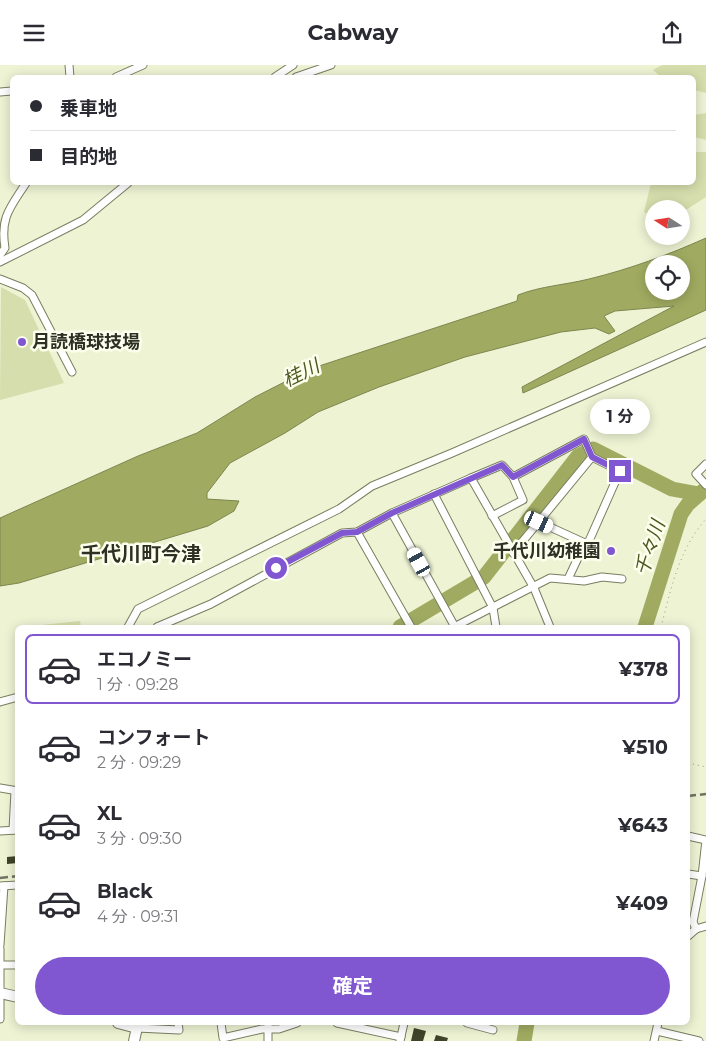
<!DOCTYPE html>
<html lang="ja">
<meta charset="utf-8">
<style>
:root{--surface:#fff;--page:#f7f7f7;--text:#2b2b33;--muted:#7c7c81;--line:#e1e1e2;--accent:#8057d0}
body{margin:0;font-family:Montserrat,"Noto Sans JP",sans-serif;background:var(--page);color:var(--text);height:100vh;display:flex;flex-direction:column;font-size:19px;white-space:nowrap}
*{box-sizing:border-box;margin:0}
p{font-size:16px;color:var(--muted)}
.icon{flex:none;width:28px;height:28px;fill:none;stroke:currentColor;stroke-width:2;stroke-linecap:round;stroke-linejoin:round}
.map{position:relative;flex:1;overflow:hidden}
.sheet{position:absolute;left:15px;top:560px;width:675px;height:400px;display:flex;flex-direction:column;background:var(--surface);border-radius:8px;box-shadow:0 2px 12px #0003}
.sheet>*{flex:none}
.guide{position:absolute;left:10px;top:10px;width:686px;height:110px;border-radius:8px;box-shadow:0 2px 12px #0003;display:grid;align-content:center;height:110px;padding:0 20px;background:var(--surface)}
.needle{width:32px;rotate:282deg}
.buttons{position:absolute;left:645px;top:135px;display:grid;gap:10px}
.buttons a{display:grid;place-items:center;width:45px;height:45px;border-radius:50%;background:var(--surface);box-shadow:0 2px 12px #0003;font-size:25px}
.end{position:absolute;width:22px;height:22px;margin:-11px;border:6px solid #8057d0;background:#fff;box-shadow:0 0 0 2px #fff}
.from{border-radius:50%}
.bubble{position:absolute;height:35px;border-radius:18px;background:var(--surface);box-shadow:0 2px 12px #0003;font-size:16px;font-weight:700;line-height:35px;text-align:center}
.car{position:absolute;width:15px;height:30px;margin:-15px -8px;border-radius:6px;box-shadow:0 0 4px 1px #0007;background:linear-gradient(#fff 24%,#345 0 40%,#fff 0 76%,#345 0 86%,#fff 0)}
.guide b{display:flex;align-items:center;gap:18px;height:48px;font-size:19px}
.guide b+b{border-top:1px solid var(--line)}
.guide i{width:12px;height:12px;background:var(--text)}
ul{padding:9px 0 0;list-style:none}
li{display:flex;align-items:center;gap:15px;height:70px;margin:0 10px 8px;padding:0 10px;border:2px solid transparent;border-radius:8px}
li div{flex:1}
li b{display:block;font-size:19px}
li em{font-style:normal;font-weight:700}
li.current{border-color:var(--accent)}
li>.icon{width:45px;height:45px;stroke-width:1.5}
.button{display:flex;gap:10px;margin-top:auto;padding:10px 20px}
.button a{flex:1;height:58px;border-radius:30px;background:var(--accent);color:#fff;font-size:20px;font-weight:700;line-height:58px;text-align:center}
header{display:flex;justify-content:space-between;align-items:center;height:65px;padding:0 20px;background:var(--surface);font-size:22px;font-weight:700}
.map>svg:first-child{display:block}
.green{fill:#d6dead}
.water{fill:#a0ab61;stroke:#7e864f;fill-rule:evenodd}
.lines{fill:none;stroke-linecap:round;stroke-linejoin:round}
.river{stroke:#a0ab61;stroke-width:15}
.building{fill:#40442a}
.street-casing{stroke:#797e61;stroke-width:9}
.secondary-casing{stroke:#797e61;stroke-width:12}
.path{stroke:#989d85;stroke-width:1;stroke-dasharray:1 4;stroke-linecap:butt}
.street{stroke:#fff;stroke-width:7}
.secondary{stroke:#fff;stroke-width:10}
.rail{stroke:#6f7360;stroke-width:2.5;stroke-dasharray:8 4;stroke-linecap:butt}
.route{stroke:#8057d0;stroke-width:6}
.poi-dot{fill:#8057d0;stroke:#fbffec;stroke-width:2}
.labels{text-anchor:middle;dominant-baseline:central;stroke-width:5;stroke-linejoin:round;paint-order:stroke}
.poi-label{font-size:18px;font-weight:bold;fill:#2e3024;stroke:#fbffec;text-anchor:start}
.water-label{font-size:19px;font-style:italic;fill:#505720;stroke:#fbffec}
.quarter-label{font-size:20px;font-weight:bold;fill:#2e3024;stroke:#fbffec}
</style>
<header><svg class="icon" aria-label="menu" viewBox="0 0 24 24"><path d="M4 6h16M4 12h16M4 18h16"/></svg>Cabway<svg class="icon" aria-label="share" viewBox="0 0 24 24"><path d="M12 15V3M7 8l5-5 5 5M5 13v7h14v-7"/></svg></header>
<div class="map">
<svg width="706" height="976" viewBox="0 0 706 976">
<rect width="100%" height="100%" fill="#edf3d3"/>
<g class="green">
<polygon points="662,0 706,0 706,28 694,25 694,12 661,12 653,5"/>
<polygon points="706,48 706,75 694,72 694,50"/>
<polygon points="694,87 706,87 706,132 681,148 681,144 654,144 654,153 644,147 651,118 694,118"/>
<polygon points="1,222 25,235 64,318 0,335"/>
<polygon points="80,556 81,562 22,562"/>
</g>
<path class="water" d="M706 173V245L523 328 522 322 674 241 615 246 604 251 615 266 609 269 595 263 561 267 465 292 379 322 318 347 285 368 230 398 207 428V434L239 436 234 446 208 461 19 518 0 521V453L138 391 197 368 255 332 310 304 517 236 518 230C541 221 565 220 589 214 630 204 668 190 706 173ZM654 199H681V226H654Z"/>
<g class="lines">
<g class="river">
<polyline points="400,562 484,512 578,391 593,384 672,424 699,429"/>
<polyline points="645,562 681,449 688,439 703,426"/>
<polyline points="524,976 527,958"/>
</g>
</g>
<g class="building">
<polygon points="18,791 18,798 7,799 7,792"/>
<polygon points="414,963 426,966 423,976 411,976"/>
<polygon points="436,970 448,973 447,976 434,976"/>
</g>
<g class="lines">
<defs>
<g id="street">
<polyline points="69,0 70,12"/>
<polyline points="116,12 143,0"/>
<polyline points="275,12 293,0"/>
<polyline points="296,12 331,0"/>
<polyline points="0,27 12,26"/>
<path d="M0 190 5 183C0 152 10 143 26 118"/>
<polyline points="0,197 83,155 128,118"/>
<polyline points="0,214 23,223 32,230 72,307"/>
<polyline points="706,399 696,409 706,420"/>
<polyline points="513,412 584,374 592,392 620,406 589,476 585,478 539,457"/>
<polyline points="471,413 502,400 513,412 523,435 492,451"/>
<polyline points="434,429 493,543 496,562"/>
<polyline points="392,448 455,562"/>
<polyline points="357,467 411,562"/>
<polyline points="513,488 592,392"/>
<polyline points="568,514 585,478"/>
<polyline points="128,562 138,544 339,444 372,421 452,388 706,277"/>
<polyline points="157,562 211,539 342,468 357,467 392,448 471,413 534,523 550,562"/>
<polyline points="454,562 550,513 584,516 602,512 622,514"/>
<polyline points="0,637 18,632"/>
<polyline points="0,723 18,726"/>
<polyline points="13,765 15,726"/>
<polyline points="0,766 17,765"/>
<polyline points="688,771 706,775 702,811 693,857 696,864"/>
<polyline points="688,809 702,811"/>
<polyline points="0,821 18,820"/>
<polyline points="688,871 696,864 706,861"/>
<polyline points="0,880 4,821"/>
<polyline points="0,884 0,954"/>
<polyline points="2,900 18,900"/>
<polyline points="221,958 223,973 262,964 279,964 297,958"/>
<polyline points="268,958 268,976"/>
<polyline points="337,958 401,972"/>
<polyline points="467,958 493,965"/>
<polyline points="137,963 179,965 178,958"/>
<polyline points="657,966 699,976"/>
<polyline points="400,976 404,958"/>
<polyline points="654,976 658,958"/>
</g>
<g id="secondary">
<polyline points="0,928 18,932"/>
<polyline points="118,958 137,963"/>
<polyline points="134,976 138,958"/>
</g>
</defs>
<use href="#street" class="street-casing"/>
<use href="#secondary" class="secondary-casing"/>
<g class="path">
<path d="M661 562C671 524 679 484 706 454"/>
<polyline points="688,698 706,702"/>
</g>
<use href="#street" class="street"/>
<use href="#secondary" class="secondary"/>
<g class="rail">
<polyline points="688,731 706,729"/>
<polyline points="0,813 18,811"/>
</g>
</g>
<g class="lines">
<polyline class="route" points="276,503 342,468 357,467 392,448 502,400 513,412 584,374 592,392 620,406"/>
</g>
<g class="poi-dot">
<circle cx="22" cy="277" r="5"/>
<circle cx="611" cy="486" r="5"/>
</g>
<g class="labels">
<g class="poi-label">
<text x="32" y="277">月読橋球技場</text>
<text x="601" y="486" text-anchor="end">千代川幼稚園</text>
</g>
<g class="water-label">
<text transform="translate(301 308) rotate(-26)">桂川</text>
<text transform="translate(650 483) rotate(-72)">千々川</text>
</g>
<g class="quarter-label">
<text x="141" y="489">千代川町今津</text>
</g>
</g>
</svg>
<div class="buttons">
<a><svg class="needle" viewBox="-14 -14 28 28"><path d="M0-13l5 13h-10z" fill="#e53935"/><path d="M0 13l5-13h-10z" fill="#7c7c81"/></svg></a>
<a><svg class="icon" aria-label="locate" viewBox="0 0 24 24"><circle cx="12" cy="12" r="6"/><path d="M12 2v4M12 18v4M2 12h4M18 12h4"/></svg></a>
</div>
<i class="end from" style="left:276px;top:503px"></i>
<i class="end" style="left:620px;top:406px"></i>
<div class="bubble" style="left:590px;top:334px;width:60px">1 分</div>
<i class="car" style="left:539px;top:457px;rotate:115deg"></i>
<i class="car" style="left:419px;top:497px;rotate:331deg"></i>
<div class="guide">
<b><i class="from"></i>乗車地</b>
<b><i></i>目的地</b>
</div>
<section class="sheet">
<ul>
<li class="current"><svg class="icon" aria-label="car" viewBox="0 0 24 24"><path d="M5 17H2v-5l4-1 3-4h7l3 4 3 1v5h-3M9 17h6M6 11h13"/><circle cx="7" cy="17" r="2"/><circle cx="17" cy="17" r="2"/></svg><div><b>エコノミー</b><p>1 分 · 09:28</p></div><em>¥378</em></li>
<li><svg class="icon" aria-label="car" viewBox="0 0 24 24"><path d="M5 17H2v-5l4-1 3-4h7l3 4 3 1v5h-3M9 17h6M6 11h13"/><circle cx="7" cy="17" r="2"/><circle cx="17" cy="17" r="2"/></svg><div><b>コンフォート</b><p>2 分 · 09:29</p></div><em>¥510</em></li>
<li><svg class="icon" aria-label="car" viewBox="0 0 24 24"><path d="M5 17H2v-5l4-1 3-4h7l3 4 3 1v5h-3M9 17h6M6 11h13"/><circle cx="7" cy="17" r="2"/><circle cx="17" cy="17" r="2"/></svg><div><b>XL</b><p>3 分 · 09:30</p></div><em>¥643</em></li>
<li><svg class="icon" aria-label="car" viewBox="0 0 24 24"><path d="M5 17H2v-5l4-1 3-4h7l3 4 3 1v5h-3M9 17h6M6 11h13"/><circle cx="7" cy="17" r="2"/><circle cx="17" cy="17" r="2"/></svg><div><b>Black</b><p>4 分 · 09:31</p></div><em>¥409</em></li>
</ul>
<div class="button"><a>確定</a></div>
</section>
</div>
